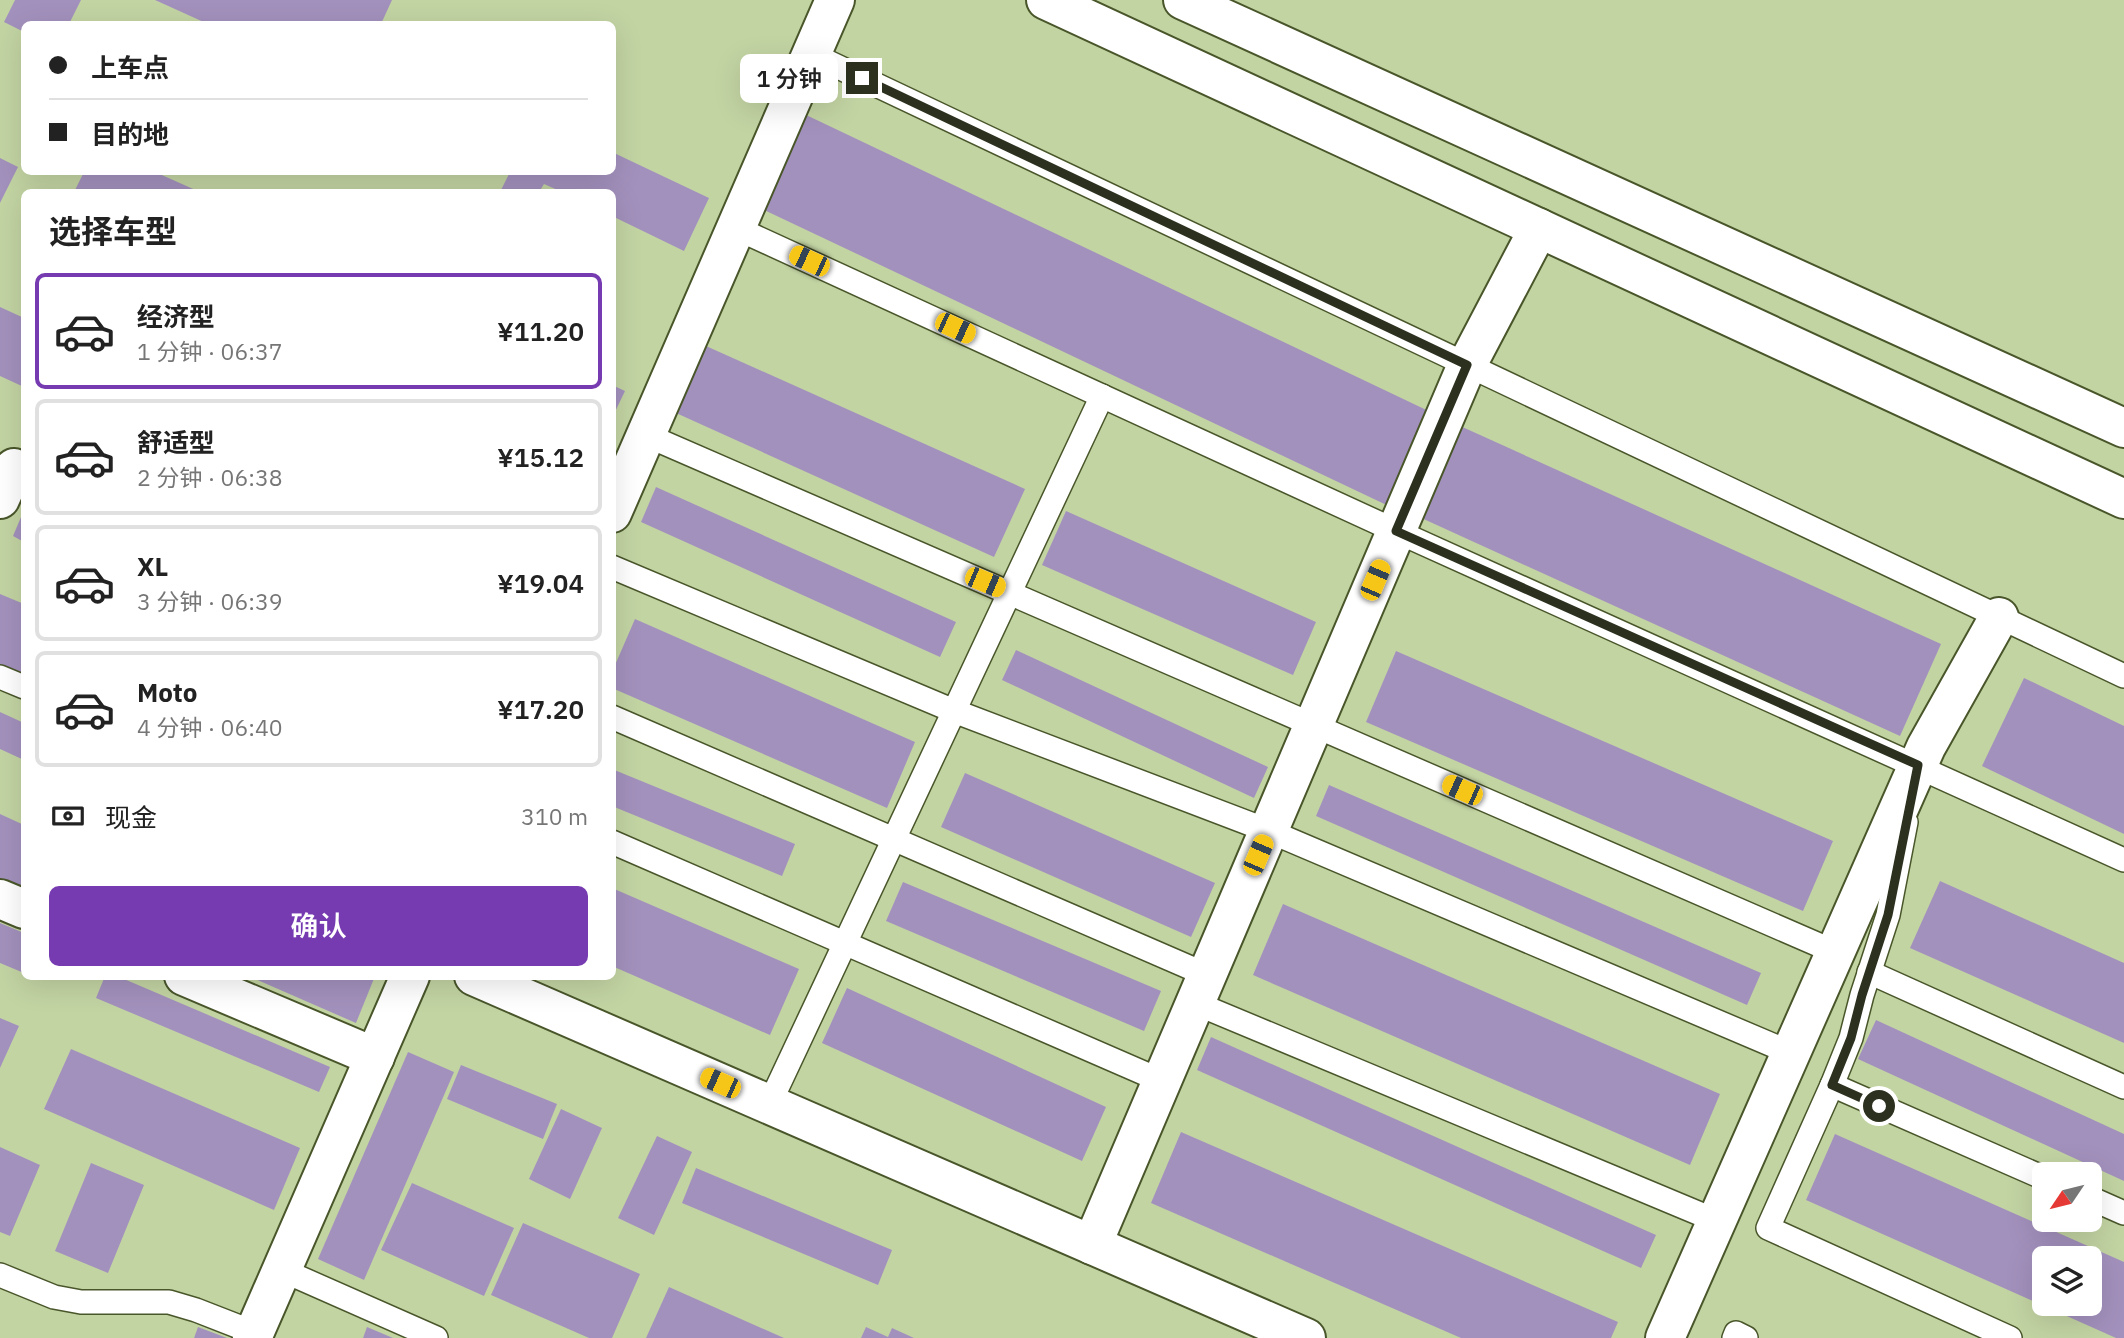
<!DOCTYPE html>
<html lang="zh">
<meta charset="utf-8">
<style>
:root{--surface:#fff;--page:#f6f6f6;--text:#222;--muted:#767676;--line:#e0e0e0;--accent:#763bb1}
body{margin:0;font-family:"IBM Plex Sans","Noto Sans SC",sans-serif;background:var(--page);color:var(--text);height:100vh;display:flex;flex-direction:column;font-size:26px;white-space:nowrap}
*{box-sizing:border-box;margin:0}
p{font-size:23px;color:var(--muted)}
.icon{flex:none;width:38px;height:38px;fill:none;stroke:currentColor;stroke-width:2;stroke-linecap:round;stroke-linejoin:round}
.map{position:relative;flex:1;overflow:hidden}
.drawer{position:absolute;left:21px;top:189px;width:595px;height:791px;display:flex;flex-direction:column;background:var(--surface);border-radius:10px;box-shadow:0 7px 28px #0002}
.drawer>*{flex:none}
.banner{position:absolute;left:21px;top:21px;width:595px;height:154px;border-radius:10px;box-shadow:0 7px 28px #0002;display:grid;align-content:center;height:154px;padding:0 28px;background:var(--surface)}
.needle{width:46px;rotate:235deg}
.tools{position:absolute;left:2032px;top:1162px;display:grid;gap:14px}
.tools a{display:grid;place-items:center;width:70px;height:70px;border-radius:10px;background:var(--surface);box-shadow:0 7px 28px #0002;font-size:35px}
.end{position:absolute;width:32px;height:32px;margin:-16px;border:9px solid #2b311e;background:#fff;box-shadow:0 0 0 4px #fff}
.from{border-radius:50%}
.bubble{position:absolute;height:49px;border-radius:10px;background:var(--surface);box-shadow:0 7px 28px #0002;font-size:23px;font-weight:600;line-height:49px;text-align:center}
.car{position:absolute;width:21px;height:42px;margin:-21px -10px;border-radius:9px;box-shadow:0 0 5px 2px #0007;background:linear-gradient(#f5c518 24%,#345 0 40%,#f5c518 0 76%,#345 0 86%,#f5c518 0)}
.banner b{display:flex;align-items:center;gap:24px;height:66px;font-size:26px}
.banner b+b{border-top:2px solid var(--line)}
.banner i{width:18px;height:18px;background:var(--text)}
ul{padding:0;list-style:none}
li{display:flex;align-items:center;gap:21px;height:116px;margin:0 14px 10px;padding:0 14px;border:4px solid var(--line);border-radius:10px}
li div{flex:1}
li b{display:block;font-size:26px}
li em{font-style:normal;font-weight:600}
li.active{border-color:var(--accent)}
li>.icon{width:63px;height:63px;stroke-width:1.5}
h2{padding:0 28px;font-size:32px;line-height:84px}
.pay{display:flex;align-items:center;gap:18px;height:77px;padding:0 28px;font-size:26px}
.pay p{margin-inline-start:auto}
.action{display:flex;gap:14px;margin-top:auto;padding:14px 28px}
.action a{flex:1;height:80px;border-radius:10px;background:var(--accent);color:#fff;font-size:28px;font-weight:600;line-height:80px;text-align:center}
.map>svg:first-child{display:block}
.building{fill:#a391bd;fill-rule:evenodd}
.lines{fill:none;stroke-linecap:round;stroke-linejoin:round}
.service-casing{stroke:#49562a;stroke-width:26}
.minor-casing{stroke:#49562a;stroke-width:42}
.trunk-casing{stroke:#49562a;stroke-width:42}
.service{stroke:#fff;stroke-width:23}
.minor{stroke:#fff;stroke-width:38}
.trunk{stroke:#fff;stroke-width:38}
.route{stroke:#2b311e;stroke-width:9}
</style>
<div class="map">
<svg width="2124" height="1338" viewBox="0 0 2124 1338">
<rect width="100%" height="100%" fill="#c3d4a3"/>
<g class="building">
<polygon points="15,0 81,0 69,24 24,24 24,32 4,22"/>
<polygon points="155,0 392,0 381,24 208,24"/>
<polygon points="802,113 1439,416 1395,509 758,207"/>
<polygon points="612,152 709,198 684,251 612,216 612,192 562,192 544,184 539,192 500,192 510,172 612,172"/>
<polygon points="0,158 18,167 0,203"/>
<polygon points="84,172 155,172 200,192 74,192"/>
<polygon points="0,307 24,318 24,387 0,376"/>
<polygon points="706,346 1025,489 994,557 676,413"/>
<polygon points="612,385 625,391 612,418"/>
<polygon points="1458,425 1941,644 1900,736 1417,516"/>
<polygon points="656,487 956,622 940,657 641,522"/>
<polygon points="24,510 24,542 13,536"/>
<polygon points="1066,511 1316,622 1293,675 1042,565"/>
<polygon points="0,594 24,604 24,674 0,664"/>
<polygon points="635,619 915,742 887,808 612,688 612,672"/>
<polygon points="1016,650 1268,767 1254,798 1002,680"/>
<polygon points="1396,651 1833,841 1803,911 1366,722"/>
<polygon points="2024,678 2124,726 2124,834 1982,766"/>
<polygon points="0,712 24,723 24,760 0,749"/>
<polygon points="612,769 795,844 782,876 612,806"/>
<polygon points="965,773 1215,883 1191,937 941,827"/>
<polygon points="1329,785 1761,973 1747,1005 1316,816"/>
<polygon points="0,814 24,825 24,890 0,879"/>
<polygon points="1940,881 2124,963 2124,1043 1910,948"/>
<polygon points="903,882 1161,991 1144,1031 886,921"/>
<polygon points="612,888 799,969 770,1035 612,966"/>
<polygon points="1283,904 1720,1094 1690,1165 1253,975"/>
<polygon points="0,923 24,933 24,973 0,963"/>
<polygon points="105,976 117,976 330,1067 319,1092 96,998"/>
<polygon points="248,976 375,976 356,1023"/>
<polygon points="847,988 1106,1107 1082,1161 822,1043"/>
<polygon points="0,1018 19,1026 0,1068"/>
<polygon points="1876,1020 2124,1134 2124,1181 1858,1059"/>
<polygon points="1211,1037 1656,1235 1641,1268 1197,1070"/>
<polygon points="71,1049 300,1148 274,1210 44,1109"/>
<polygon points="408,1052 454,1072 364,1280 318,1259"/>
<polygon points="461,1065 557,1104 543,1139 447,1099"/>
<polygon points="561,1109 602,1128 570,1199 529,1179"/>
<polygon points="1181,1132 1618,1322 1611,1338 1461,1338 1151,1203"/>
<path d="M1835 1134 2124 1262V1338H2116L1806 1200ZM2044 1258H2090V1304H2044Z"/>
<polygon points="657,1136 692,1152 654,1235 618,1218"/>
<polygon points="0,1147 40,1165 10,1236 0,1232"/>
<polygon points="91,1163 144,1185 108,1273 55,1251"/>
<polygon points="696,1168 892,1250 878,1285 682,1203"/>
<polygon points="412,1183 514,1228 484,1296 381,1250"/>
<polygon points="523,1223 640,1274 612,1338 589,1338 491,1295"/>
<polygon points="669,1287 784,1338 646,1338"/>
<polygon points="198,1327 227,1338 194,1338"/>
<polygon points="367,1327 393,1338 363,1338"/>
<polygon points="866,1327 888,1337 892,1328 914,1338 861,1338"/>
</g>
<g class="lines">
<defs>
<g id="service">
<polyline points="811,54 2124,676"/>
<polyline points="736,228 1396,531 2124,860"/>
<polyline points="646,435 1835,952"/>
<polyline points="612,567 954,711 1269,831 1791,1053"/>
<polyline points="0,677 24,687"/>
<polyline points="612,717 1207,975"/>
<polyline points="1906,822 1888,915 1862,995 1851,1038 1832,1085 1768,1228 2010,1338"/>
<polyline points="612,842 1162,1081"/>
<polyline points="1869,972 2124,1087"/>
<polyline points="1195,1003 1717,1221"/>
<polyline points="1832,1085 2044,1178"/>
<polyline points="769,1105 1102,396"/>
<polyline points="2090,1198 2124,1213"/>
<polyline points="282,1270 436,1338"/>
<polyline points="0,1275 54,1297 81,1302 169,1302 196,1310 255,1333"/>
<polyline points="1734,1338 1736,1333 1746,1338"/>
</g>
<g id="minor">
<polyline points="0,499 14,468"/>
<polyline points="612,513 835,0"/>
<polyline points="0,899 24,909"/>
<polyline points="184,976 375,1057"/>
<polyline points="474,976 1306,1338"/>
<polyline points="1092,1245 1467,365 1539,228"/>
<polyline points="252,1338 410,976"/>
<polyline points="1665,1338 1926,747 1999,617"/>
</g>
<g id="trunk">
<polyline points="1046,0 2124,499"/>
<polyline points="1183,0 2124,428"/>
</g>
</defs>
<use href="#service" class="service-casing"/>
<use href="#minor" class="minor-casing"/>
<use href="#trunk" class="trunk-casing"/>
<use href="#service" class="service"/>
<use href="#minor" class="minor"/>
<use href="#trunk" class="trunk"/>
</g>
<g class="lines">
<polyline class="route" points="862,78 1467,365 1396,531 1918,765 1888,915 1862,995 1851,1038 1832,1085 1879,1106"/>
</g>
</svg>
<div class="tools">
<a><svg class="needle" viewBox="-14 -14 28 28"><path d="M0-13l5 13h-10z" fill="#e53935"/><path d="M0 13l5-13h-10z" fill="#767676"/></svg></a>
<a><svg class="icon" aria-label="layers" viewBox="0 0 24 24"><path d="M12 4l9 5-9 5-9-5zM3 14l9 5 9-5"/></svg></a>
</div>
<i class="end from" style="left:1879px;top:1106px"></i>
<i class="end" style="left:862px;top:78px"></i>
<div class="bubble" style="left:740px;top:54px;width:98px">1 分钟</div>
<i class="car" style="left:809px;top:261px;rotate:295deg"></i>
<i class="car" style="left:955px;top:328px;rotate:115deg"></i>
<i class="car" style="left:1375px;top:580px;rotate:23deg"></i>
<i class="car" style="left:985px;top:582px;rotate:113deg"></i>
<i class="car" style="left:1462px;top:790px;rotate:294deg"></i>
<i class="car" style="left:1258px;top:855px;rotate:23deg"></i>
<i class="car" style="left:720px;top:1083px;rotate:294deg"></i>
<div class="banner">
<b><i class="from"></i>上车点</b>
<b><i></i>目的地</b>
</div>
<section class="drawer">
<h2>选择车型</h2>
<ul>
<li class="active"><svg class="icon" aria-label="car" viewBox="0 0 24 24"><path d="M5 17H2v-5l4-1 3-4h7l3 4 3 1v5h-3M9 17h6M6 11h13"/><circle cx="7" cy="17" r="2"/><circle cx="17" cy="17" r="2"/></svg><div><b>经济型</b><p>1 分钟 · 06:37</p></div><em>¥11.20</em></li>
<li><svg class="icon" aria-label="car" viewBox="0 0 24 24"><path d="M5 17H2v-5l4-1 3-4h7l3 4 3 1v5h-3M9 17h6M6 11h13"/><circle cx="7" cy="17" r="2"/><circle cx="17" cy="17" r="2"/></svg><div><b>舒适型</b><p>2 分钟 · 06:38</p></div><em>¥15.12</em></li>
<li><svg class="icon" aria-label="car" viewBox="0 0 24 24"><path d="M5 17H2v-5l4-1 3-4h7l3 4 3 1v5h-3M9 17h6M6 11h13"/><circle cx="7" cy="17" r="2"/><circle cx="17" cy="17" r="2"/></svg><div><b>XL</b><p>3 分钟 · 06:39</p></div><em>¥19.04</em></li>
<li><svg class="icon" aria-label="car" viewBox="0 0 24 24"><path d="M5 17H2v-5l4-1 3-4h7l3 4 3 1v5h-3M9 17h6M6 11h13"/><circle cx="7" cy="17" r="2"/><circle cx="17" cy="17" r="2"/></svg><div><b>Moto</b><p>4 分钟 · 06:40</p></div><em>¥17.20</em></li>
</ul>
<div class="pay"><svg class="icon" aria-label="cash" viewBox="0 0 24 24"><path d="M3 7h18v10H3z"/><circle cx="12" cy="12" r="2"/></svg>现金<p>310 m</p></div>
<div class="action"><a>确认</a></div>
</section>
</div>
